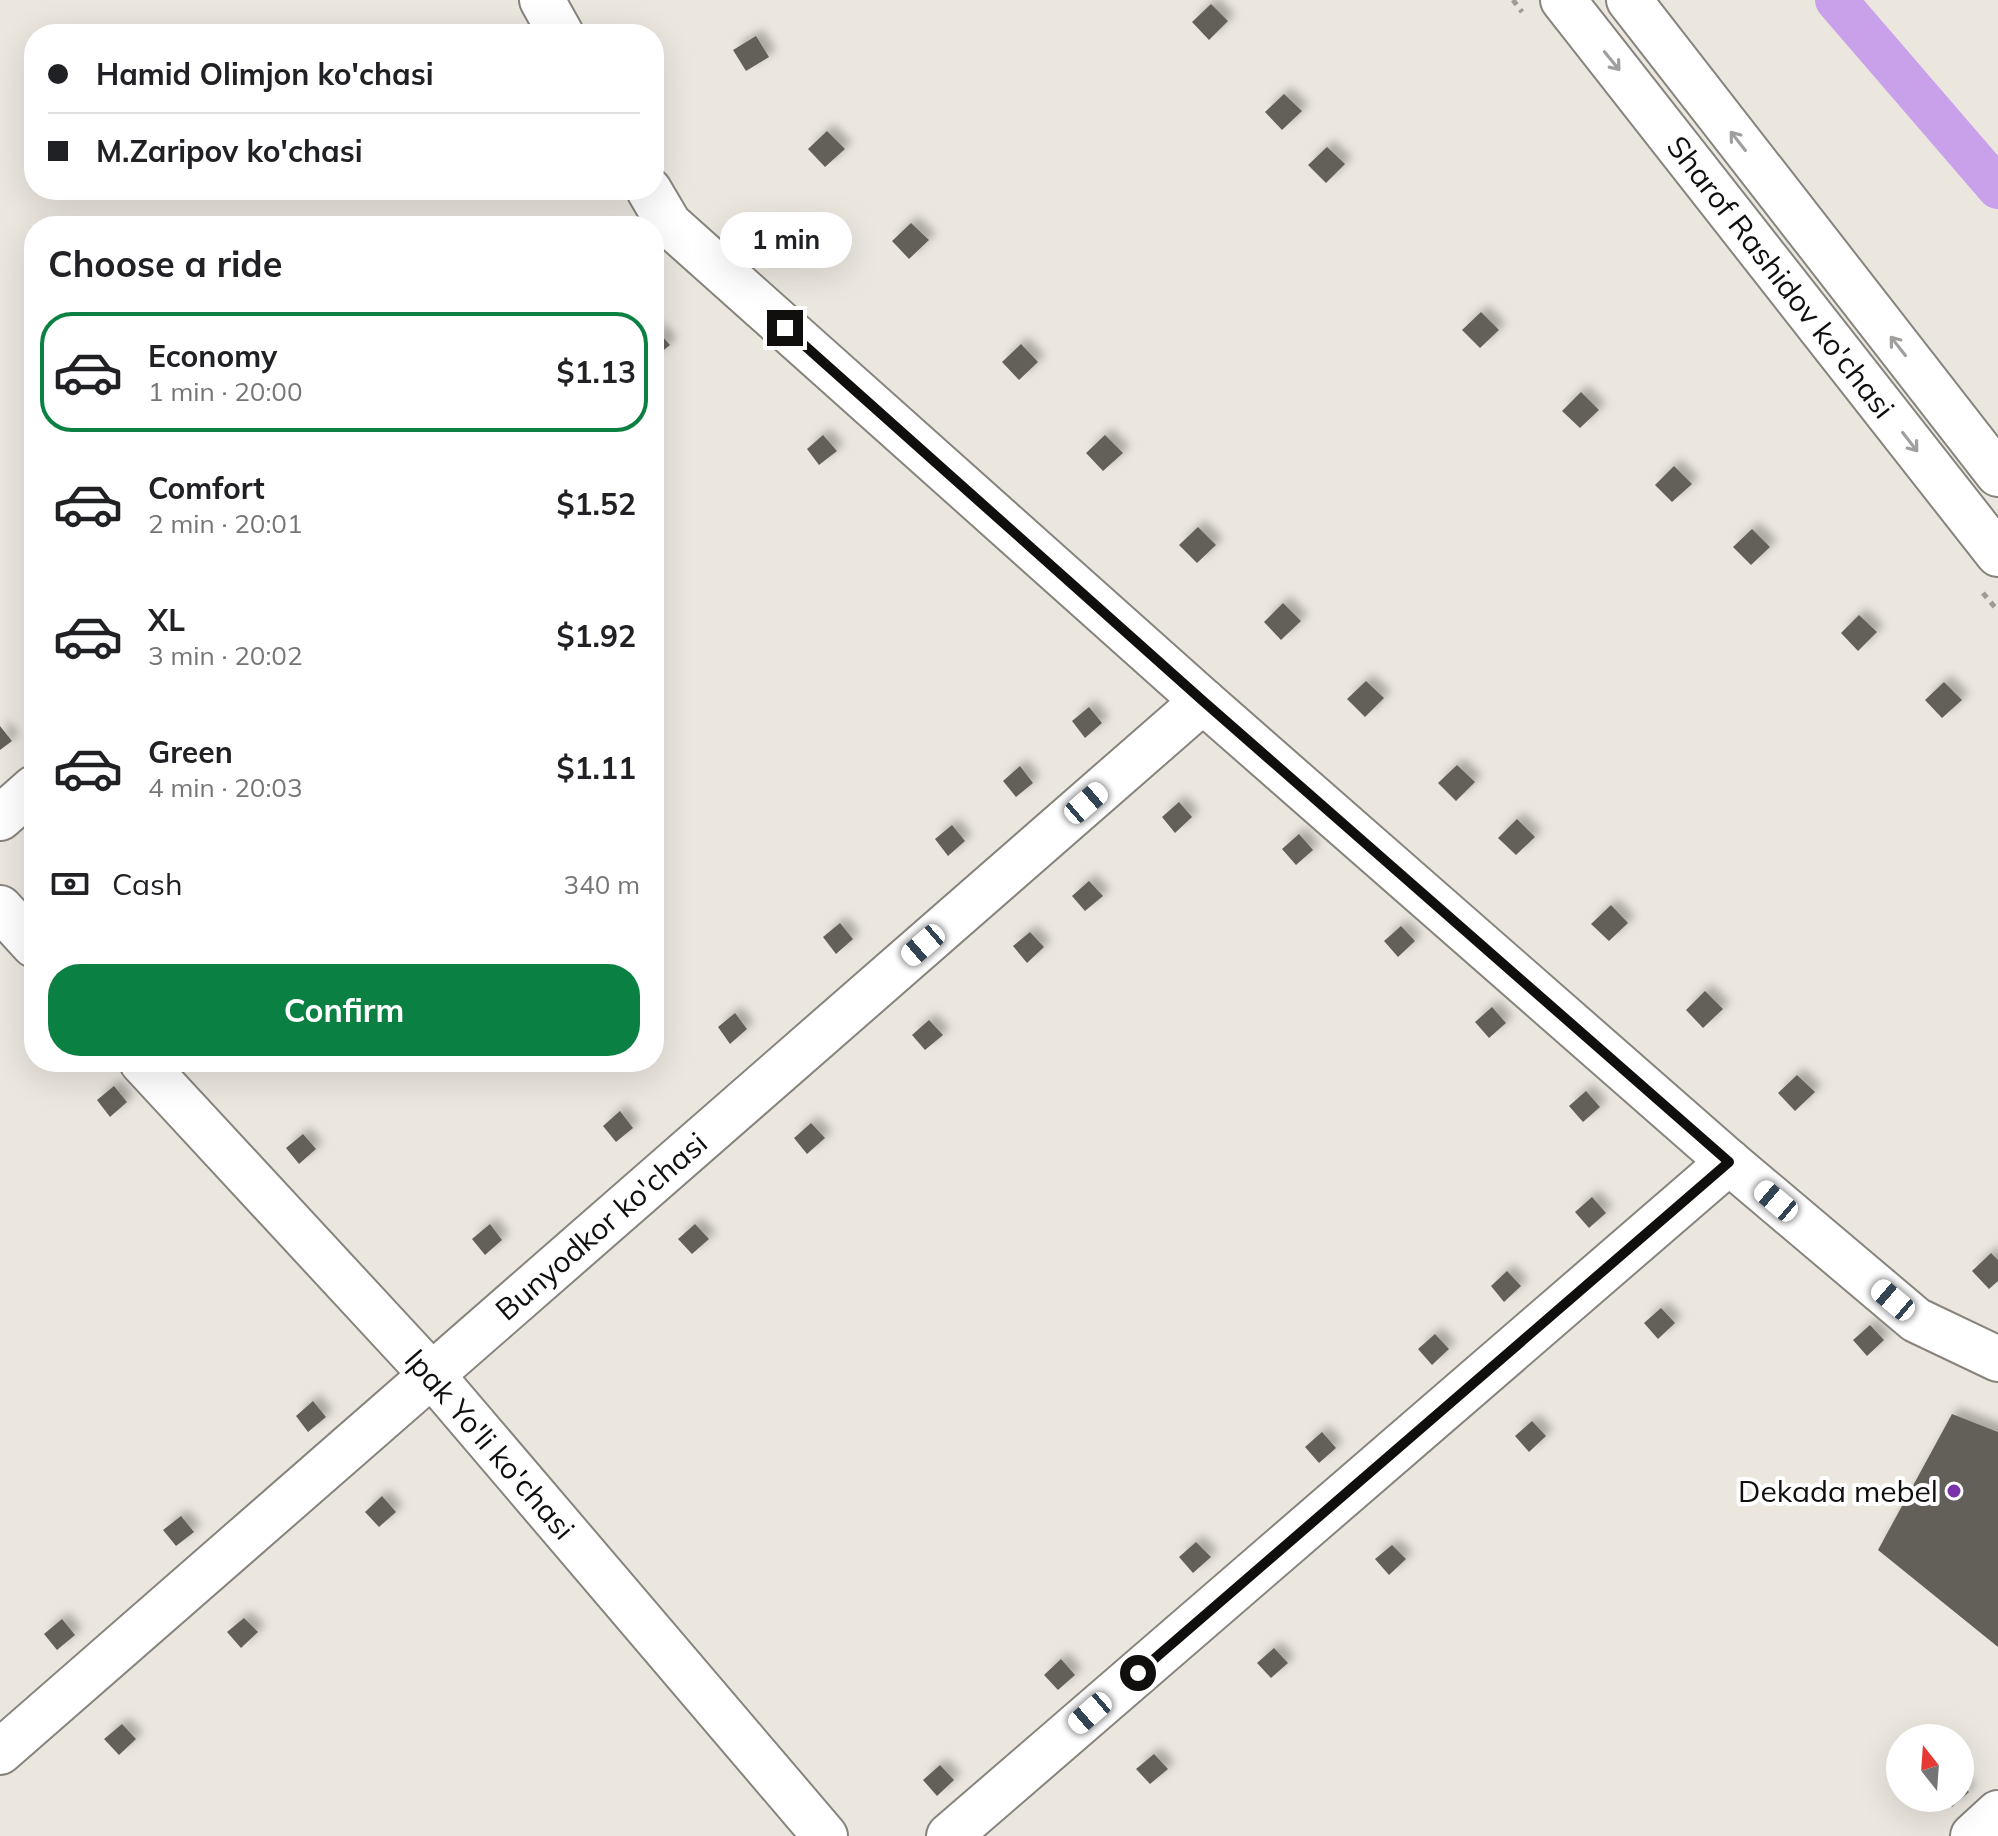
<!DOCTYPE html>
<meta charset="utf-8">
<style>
:root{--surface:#fff;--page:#f6f6f6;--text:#202124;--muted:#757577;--line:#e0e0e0;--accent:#0b8043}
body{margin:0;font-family:Mulish,sans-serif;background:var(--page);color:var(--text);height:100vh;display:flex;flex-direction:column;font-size:30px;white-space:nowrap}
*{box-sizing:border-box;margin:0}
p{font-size:26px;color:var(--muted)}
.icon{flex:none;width:44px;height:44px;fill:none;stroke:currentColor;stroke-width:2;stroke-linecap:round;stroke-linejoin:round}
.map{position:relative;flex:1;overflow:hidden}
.side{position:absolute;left:24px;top:216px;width:640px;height:856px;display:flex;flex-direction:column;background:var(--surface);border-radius:32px;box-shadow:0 8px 32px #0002}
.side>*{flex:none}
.top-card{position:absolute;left:24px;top:24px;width:640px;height:176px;border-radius:32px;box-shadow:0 8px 32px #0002;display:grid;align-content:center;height:176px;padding:0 24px;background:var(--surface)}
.needle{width:52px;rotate:343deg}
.fabs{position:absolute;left:1886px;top:1724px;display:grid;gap:16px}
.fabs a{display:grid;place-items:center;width:88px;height:88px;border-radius:50%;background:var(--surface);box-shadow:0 8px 32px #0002;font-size:40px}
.end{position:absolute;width:36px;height:36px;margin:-18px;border:10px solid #110f0d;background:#fff;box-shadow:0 0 0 4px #fff}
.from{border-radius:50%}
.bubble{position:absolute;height:56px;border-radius:28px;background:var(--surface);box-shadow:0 8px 32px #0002;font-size:26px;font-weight:700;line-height:56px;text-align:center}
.car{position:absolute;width:24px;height:48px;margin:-24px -12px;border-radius:10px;box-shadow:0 0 6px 2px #0007;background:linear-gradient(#fff 24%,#345 0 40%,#fff 0 76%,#345 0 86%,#fff 0)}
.top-card b{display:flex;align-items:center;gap:28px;height:76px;font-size:30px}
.top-card b+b{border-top:2px solid var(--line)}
.top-card i{width:20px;height:20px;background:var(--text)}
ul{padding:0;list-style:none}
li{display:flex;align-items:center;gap:24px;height:120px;margin:0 16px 12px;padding:0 8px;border:4px solid transparent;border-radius:32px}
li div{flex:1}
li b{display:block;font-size:30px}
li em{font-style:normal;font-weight:700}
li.current{border-color:var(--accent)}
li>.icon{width:72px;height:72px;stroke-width:1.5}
h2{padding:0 24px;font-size:36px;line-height:96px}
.pay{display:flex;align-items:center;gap:20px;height:88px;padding:0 24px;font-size:30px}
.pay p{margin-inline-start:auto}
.action{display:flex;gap:16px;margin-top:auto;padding:16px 24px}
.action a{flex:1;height:92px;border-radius:32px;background:var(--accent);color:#fff;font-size:32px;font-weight:700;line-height:92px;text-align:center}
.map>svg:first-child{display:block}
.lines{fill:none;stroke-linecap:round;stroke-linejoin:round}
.canal{stroke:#c9a0ea;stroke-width:42}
.building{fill:#64605a;filter:url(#shadow)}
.street-casing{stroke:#87837d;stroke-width:48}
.secondary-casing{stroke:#87837d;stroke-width:48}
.path{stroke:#9e9b95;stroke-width:5;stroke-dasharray:6 6;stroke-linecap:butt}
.street{stroke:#fff;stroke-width:44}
.secondary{stroke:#fff;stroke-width:44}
.oneway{stroke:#a09f9e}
.route{stroke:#110f0d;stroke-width:10}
.poi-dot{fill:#7b34a7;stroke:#fff;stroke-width:3}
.labels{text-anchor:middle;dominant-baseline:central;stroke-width:8;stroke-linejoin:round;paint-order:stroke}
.street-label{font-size:30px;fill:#110f0d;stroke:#fff}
.poi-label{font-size:30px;fill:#110f0d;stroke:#fff;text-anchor:end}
</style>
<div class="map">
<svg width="1998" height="1836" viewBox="0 0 1998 1836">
<defs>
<filter id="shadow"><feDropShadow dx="7" dy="-7" stdDeviation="4" flood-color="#0004"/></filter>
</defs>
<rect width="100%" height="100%" fill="#ebe7df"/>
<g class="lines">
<polyline class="canal" points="1836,0 1998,188"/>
</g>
<g class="building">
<polygon points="1211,4 1228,21 1209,40 1192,22"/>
<polygon points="756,36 769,57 746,71 733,50"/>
<polygon points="1284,94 1302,111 1282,130 1265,112"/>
<polygon points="827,131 845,149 825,167 808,149"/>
<polygon points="1327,147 1345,164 1326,183 1308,165"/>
<polygon points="911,223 929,240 909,259 892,241"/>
<polygon points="1481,312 1499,330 1480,348 1462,330"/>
<polygon points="656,329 670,345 654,358 654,331"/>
<polygon points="1021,344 1038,362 1019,380 1002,362"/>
<polygon points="1581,392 1599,410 1580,428 1562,411"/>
<polygon points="823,435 837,451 819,465 807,449"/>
<polygon points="1105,435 1123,453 1103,471 1086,453"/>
<polygon points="1674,466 1692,484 1672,502 1655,485"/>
<polygon points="1198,527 1216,545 1197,563 1179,545"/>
<polygon points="1752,529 1770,547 1751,565 1733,547"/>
<polygon points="1283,603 1301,621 1281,640 1264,622"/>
<polygon points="1859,615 1877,632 1858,651 1841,633"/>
<polygon points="1366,681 1384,698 1365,717 1347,699"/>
<polygon points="1944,682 1962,700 1942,718 1925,700"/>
<polygon points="1089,707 1102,723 1085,738 1072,721"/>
<polygon points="0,726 12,741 0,750"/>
<polygon points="1457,765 1475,782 1456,801 1438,783"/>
<polygon points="1020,766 1033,783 1016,797 1003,781"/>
<polygon points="1179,802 1192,817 1175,833 1162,817"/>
<polygon points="1517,819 1535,837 1516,855 1498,838"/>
<polygon points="952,825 965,841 948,856 935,839"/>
<polygon points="1299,834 1313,850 1296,865 1282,849"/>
<polygon points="1089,881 1103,896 1085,911 1072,896"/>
<polygon points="1611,905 1628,923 1609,941 1591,924"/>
<polygon points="840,923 853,939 836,954 823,937"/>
<polygon points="1401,926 1415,941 1398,957 1384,941"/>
<polygon points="1030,932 1044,947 1027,963 1013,946"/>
<polygon points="1705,991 1723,1009 1703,1028 1686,1010"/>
<polygon points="1492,1007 1506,1023 1489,1038 1475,1022"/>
<polygon points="735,1013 747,1029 730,1044 718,1027"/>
<polygon points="929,1020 943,1035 925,1050 912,1035"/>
<polygon points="1797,1075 1815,1092 1795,1111 1778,1093"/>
<polygon points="114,1086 127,1102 110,1117 97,1100"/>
<polygon points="1586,1091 1600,1107 1583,1122 1569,1106"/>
<polygon points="620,1111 633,1128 616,1142 603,1126"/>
<polygon points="811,1123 825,1138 807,1154 794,1138"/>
<polygon points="303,1134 316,1149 299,1164 286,1148"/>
<polygon points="1592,1197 1606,1213 1589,1228 1575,1212"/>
<polygon points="490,1224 502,1240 485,1255 472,1239"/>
<polygon points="695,1224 709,1239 692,1254 678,1239"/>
<polygon points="1991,1253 1998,1260 1998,1281 1989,1289 1972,1271"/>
<polygon points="1507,1271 1521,1286 1504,1302 1491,1286"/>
<polygon points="1661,1308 1675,1323 1658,1339 1644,1323"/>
<polygon points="1870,1325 1884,1340 1867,1356 1853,1340"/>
<polygon points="1435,1334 1449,1349 1432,1365 1418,1349"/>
<polygon points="313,1401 326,1417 308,1432 296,1416"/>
<polygon points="1952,1414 1998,1432 1998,1647 1878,1550"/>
<polygon points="1532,1421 1546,1436 1529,1452 1515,1436"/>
<polygon points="1322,1432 1336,1448 1319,1463 1305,1447"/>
<polygon points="382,1496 396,1512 379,1527 365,1512"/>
<polygon points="181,1516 194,1532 176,1546 163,1530"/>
<polygon points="1196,1542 1211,1557 1193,1573 1179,1557"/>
<polygon points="1392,1545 1406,1559 1389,1575 1375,1559"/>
<polygon points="244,1618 258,1632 241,1648 227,1632"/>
<polygon points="62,1619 75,1635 57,1650 44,1634"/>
<polygon points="1274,1648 1288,1663 1271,1678 1257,1663"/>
<polygon points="1061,1659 1075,1675 1058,1690 1044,1675"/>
<polygon points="122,1724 136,1739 119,1755 104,1739"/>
<polygon points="1154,1754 1168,1769 1150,1784 1136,1769"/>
<polygon points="940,1765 954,1780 937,1796 923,1780"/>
<polygon points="1960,1782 1969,1792 1952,1807 1944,1798 1960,1798"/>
</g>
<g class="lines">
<defs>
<g id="street">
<polyline points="0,818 34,788"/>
<polyline points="0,908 34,945"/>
<polyline points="142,1062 431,1374 825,1836"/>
<polyline points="0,1752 1203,701"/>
<polyline points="949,1836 1729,1162"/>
</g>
<g id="secondary">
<polyline points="542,0 561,34"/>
<polyline points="1563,0 1998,554"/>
<polyline points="1629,0 1998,474"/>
<polyline points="649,190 669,224 1203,701 1729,1162 1916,1320 1998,1359"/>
<polyline points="1973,1836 1998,1813"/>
</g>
</defs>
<use href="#street" class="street-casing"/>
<use href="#secondary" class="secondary-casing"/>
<g class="path">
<polyline points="1513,0 1522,12"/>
<polyline points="1983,593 1998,611"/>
</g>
<use href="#street" class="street"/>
<use href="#secondary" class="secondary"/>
</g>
<defs><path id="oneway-shaft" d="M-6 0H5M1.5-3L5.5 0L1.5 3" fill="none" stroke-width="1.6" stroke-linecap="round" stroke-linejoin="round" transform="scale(2)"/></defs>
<g class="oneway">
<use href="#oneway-shaft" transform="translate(1612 61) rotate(51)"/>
<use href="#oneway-shaft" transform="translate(1738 141) rotate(-128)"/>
<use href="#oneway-shaft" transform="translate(1898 346) rotate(-128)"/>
<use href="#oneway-shaft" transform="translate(1910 442) rotate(52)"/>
</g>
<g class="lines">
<polyline class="route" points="785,328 1203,701 1729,1162 1138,1673"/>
</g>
<circle class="poi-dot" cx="1954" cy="1491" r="8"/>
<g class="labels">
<g class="street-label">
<text transform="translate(1781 277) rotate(52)">Sharof Rashidov ko'chasi</text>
<text transform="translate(601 1226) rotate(-41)">Bunyodkor ko'chasi</text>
<text transform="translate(490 1444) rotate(49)">Ipak Yo'li ko'chasi</text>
</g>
<g class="poi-label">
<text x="1938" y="1491">Dekada mebel</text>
</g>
</g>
</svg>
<div class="fabs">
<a><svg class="needle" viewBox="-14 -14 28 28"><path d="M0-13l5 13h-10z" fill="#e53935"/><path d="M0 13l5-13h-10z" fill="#757577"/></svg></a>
</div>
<i class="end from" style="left:1138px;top:1673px"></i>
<i class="end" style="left:785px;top:328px"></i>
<div class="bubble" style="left:720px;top:212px;width:132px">1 min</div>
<i class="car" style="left:1086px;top:803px;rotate:49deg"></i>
<i class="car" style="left:923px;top:945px;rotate:229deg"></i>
<i class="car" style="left:1776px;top:1201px;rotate:310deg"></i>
<i class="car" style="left:1893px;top:1300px;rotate:310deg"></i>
<i class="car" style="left:1090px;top:1713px;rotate:229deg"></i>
<div class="top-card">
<b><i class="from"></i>Hamid Olimjon ko'chasi</b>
<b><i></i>M.Zaripov ko'chasi</b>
</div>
<section class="side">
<h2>Choose a ride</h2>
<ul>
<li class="current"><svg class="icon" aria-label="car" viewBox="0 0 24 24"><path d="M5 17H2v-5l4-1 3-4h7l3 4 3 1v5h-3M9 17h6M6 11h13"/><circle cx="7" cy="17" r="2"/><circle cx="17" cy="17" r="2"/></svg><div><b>Economy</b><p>1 min · 20:00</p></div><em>$1.13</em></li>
<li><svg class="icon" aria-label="car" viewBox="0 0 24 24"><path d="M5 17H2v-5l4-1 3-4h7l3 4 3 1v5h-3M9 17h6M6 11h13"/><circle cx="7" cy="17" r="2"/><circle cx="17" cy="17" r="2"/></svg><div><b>Comfort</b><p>2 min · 20:01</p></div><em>$1.52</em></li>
<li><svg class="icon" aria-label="car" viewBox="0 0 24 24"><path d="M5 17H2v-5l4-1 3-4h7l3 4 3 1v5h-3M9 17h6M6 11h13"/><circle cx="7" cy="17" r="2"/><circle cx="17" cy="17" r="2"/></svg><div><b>XL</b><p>3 min · 20:02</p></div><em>$1.92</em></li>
<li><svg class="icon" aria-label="car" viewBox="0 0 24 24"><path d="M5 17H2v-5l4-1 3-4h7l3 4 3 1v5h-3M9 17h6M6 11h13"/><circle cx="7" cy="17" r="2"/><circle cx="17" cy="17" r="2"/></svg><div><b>Green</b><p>4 min · 20:03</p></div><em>$1.11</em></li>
</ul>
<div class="pay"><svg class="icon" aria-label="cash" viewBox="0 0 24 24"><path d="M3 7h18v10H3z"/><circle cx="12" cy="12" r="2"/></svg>Cash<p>340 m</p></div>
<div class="action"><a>Confirm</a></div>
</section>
</div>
